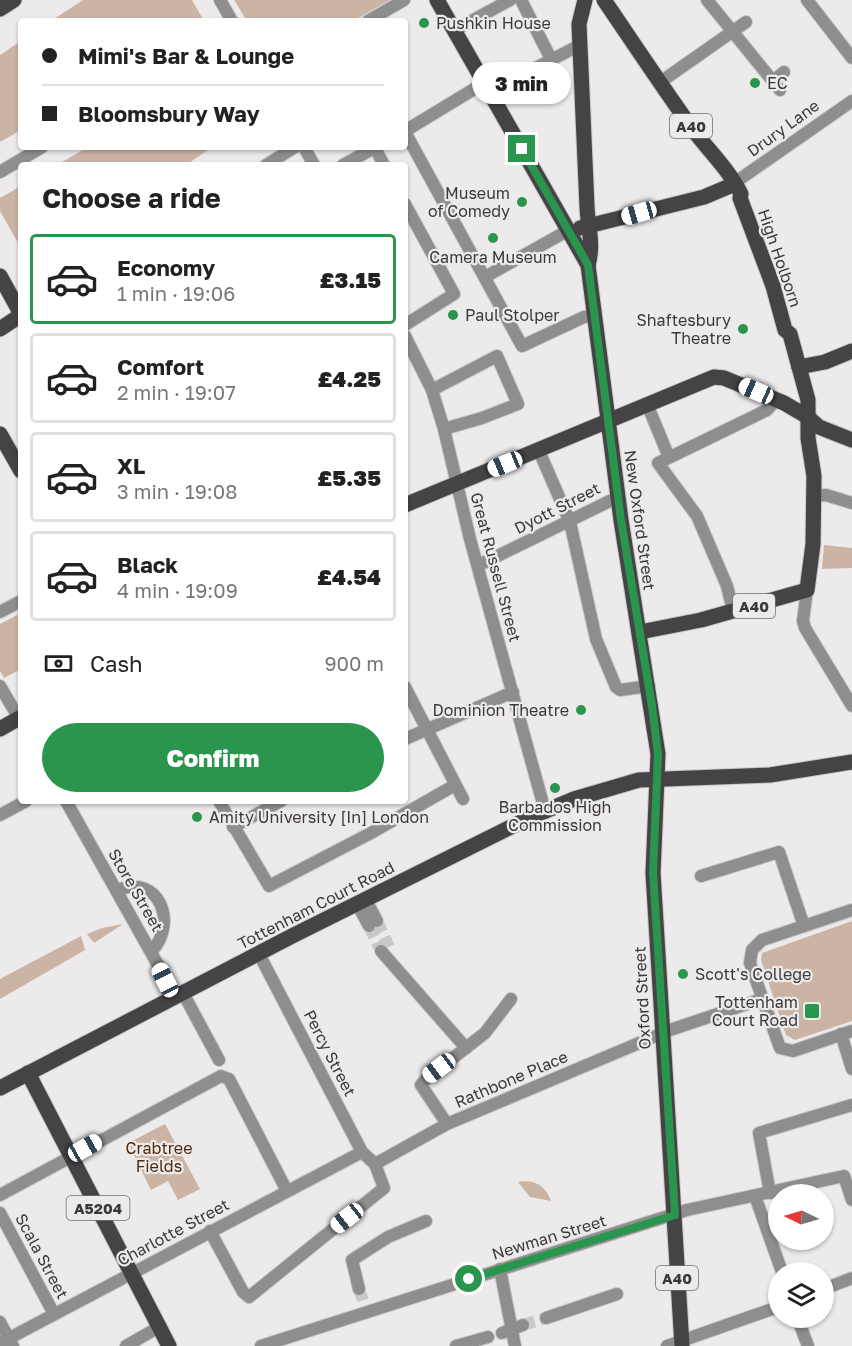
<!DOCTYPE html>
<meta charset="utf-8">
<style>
:root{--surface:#fff;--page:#f6f6f6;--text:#222;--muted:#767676;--line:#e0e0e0;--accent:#29954d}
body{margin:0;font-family:"Golos Text",sans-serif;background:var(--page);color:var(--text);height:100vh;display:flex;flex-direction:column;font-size:22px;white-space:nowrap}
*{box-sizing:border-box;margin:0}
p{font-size:20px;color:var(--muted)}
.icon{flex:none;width:33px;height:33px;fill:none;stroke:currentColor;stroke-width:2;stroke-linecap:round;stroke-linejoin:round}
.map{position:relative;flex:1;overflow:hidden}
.panel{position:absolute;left:18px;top:162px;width:390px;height:642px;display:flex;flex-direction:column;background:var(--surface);border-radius:6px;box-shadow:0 2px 4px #0004}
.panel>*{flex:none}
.hud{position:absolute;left:18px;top:18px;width:390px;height:132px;border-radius:6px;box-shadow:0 2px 4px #0004;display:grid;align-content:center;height:132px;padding:0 24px;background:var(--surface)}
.needle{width:39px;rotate:275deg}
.buttons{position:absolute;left:768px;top:1184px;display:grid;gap:12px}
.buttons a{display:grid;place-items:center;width:66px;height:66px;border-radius:50%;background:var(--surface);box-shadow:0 2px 4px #0004;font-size:30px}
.end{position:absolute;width:27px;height:27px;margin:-14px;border:8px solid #29954d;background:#fff;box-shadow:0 0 0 3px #fff}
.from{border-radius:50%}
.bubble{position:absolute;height:42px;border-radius:21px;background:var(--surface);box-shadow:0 2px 4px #0004;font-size:20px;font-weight:800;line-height:42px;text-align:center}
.car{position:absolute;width:18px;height:36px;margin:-18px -9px;border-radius:8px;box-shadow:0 0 4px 2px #0007;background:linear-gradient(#fff 24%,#345 0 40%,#fff 0 76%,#345 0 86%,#fff 0)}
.hud b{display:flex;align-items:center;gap:21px;height:57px;font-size:22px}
.hud b+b{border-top:2px solid var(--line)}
.hud i{width:15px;height:15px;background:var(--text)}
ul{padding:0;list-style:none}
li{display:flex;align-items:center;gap:18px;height:90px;margin:0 12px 9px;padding:0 12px;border:3px solid var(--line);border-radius:6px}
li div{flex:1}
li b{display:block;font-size:22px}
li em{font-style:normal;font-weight:800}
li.selected{border-color:var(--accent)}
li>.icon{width:54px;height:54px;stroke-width:1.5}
h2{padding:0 24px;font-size:27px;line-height:72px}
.pay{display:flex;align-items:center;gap:15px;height:66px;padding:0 24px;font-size:22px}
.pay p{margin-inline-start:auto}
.cta{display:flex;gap:12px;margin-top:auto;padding:12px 24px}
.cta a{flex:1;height:69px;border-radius:36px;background:var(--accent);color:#fff;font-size:24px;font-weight:800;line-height:69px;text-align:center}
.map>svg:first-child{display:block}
.green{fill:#ccb4a5}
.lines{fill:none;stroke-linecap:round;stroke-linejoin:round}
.minor-tunnel{stroke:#c9c7c8;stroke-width:12;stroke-dasharray:12 6;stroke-linecap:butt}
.minor-casing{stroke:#c9c7c8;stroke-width:14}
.major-casing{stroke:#c9c7c8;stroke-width:17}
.minor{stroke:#8f8e8f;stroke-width:12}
.major{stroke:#454345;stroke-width:15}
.route{stroke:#29954d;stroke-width:8}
.poi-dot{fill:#29954d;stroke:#edeaeb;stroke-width:2}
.labels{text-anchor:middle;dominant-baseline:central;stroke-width:4.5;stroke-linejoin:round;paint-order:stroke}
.shield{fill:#edeaeb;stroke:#706e6f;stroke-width:1.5}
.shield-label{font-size:15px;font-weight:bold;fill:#3b393a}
.poi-label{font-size:16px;fill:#3b393a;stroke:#edeaeb;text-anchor:start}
.street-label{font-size:16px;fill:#3b393a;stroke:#edeaeb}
.park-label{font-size:16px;fill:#4f2a0d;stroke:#edeaeb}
</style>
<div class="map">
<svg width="852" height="1346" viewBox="0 0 852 1346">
<rect width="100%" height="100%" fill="#edeaeb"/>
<g class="green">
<polygon points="83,0 192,0 204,21 51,21"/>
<polygon points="234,0 390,0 353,21 247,21"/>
<polygon points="21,41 21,130 0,142 0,55"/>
<polygon points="88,147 210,147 211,148 186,165 57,165"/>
<polygon points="21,186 21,248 0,211 0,198"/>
<polygon points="824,545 852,548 852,568 822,569"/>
<polygon points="21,613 21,669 4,678 0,671 0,624"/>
<polygon points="852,921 852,1021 795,1040 786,1035 761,960 762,953"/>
<polygon points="123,924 94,943 87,934 102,928"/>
<polygon points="81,936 85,950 0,999 0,979"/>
<polygon points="165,1124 200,1189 178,1200 168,1181 151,1190 128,1143"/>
<path d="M518 1182C534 1179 546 1186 551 1201L530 1197Z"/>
</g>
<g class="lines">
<g class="minor-tunnel">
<polyline points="377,921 389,947"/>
<polyline points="369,926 381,951"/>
<polyline points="359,1289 364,1303"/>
<polyline points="523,1325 546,1318"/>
</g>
<defs>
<g id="minor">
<polyline points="220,0 232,21"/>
<polyline points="521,0 551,59"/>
<polyline points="707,0 780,90"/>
<polyline points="807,0 852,58"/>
<polyline points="368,21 404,0"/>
<polyline points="455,30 510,0"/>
<polyline points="773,81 784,72"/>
<polyline points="659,83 746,22"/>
<polyline points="489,92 580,45"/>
<polyline points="405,131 484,83"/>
<polyline points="405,132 522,346 584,317 594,316"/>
<polyline points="304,147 314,165"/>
<polyline points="375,148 384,165"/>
<polyline points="266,165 295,147"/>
<polyline points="343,165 376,147"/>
<polyline points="0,172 42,147"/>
<polyline points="730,186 852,101"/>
<polyline points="405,204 454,294 405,325"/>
<polyline points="485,277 567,231"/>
<polyline points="405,336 432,390 444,429 470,539 545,811"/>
<polyline points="432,390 497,356 518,404 482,418 444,429"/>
<polyline points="647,404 668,455"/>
<polyline points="539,451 570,522 596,639 616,687 620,690 649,686"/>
<polyline points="814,496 826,495 852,503"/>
<polyline points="479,565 618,497"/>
<polyline points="807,590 803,621 805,628 852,706"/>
<polyline points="733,611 727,586 697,516 658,463 767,410 776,400"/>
<polyline points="0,612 21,601"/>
<polyline points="0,686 21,722"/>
<polyline points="405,687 463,799"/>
<polyline points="405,739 513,692"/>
<polyline points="66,801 176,997"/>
<polyline points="219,801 269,886 371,833 455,785"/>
<polyline points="0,815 26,801"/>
<polyline points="233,827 281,801"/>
<polyline points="701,876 779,852 804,926"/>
<path d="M118 890C159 874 178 922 152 951"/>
<polyline points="366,900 377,921"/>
<polyline points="357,904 369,926"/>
<polyline points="852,910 762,940 752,950 750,963 780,1048 793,1051 852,1031"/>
<polyline points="381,951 466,1048"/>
<polyline points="183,993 219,1060"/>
<polyline points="841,1034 852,1069"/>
<polyline points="447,1124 421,1085 426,1079 485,1033 511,999"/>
<polyline points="375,1164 447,1124 670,1030 762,999"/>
<polyline points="770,1193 759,1133 852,1105"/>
<polyline points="0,1195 221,1076 229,1079 287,1191"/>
<polyline points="755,1196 782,1272"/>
<polyline points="0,1213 54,1314"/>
<polyline points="210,1231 243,1292 249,1297 384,1188 375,1164 362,1152 259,954"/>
<polyline points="500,1269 515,1346"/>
<polyline points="359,1289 352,1260 388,1237 426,1221"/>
<polyline points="824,1289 852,1278"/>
<polyline points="797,1317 808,1346"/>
<polyline points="546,1318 617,1294"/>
<polyline points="0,1322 13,1346"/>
<polyline points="502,1333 523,1325"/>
<polyline points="0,1343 362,1152"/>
<polyline points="126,1346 159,1327"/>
<polyline points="261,1346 687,1210 844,1176 852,1200"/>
<polyline points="456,1346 488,1337"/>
<polyline points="667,1346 778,1307"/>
</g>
<g id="major">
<polyline points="437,0 588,265 621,520 658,754 653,873 682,1346"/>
<path d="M585 0 579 24 587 207C588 228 594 244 588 265"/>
<path d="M604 0C634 44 663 88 694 131 710 152 729 170 741 194L740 198 773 286 785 330 790 334 808 400V438L814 476 813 544 807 590 701 620 640 632"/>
<polyline points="0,9 14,0"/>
<polyline points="580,228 704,197 730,186"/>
<polyline points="0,276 21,314"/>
<polyline points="0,329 21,315"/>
<polyline points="799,367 825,362 852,351"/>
<polyline points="0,434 21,471"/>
<polyline points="405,505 714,377 724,378 784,403 808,417 819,427 852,440"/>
<polyline points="0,729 21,717"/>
<polyline points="28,1073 169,1346"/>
<polyline points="0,1088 294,935 529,818 574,799 639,780 770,775 852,762"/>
</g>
</defs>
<use href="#minor" class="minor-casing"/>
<use href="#major" class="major-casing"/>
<use href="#minor" class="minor"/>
<use href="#major" class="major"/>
</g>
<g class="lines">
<polyline class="route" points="469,1279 675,1215 653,873 658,754 652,706 621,520 588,265 522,149"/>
</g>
<g class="poi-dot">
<circle cx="424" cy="23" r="6"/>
<circle cx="755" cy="83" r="6"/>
<circle cx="522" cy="202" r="6"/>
<circle cx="493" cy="238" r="6"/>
<circle cx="453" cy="315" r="6"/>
<circle cx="743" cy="329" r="6"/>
<circle cx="581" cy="710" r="6"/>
<circle cx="555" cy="788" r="6"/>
<circle cx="197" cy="817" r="6"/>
<circle cx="683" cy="974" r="6"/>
<rect x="804" y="1003" width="16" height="16" rx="3"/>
</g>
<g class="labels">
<g class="shield">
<rect x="670" y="114" width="42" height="24" rx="4.5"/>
<rect x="733" y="594" width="42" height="24" rx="4.5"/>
<rect x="66.5" y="1196" width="63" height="24" rx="4.5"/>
<rect x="656" y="1266" width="42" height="24" rx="4.5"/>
</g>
<g class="shield-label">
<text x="691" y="126">A40</text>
<text x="754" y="606">A40</text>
<text x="98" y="1208">A5204</text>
<text x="677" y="1278">A40</text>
</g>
<g class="poi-label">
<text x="436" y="23">Pushkin House</text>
<text x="767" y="83">EC</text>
<text x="510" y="193" text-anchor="end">Museum<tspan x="510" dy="18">of Comedy</tspan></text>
<text x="493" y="257" text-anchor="middle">Camera Museum</text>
<text x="465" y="315">Paul Stolper</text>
<text x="731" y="320" text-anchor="end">Shaftesbury<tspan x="731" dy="18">Theatre</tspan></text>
<text x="569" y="710" text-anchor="end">Dominion Theatre</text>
<text x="555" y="807" text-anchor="middle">Barbados High<tspan x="555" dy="18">Commission</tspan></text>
<text x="209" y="817">Amity University [In] London</text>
<text x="695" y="974">Scott's College</text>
<text x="798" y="1002" text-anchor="end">Tottenham<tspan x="798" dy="18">Court Road</tspan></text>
</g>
<g class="street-label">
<text transform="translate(783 128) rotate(-36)">Drury Lane</text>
<text transform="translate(780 258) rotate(71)">High Holborn</text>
<text transform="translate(557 508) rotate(-27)">Dyott Street</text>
<text transform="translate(640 520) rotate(82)">New Oxford Street</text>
<text transform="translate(496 567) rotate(75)">Great Russell Street</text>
<text transform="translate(136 890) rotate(60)">Store Street</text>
<text transform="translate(316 905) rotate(-27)">Tottenham Court Road</text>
<text transform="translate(642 998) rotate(-93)">Oxford Street</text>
<text transform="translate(330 1053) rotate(63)">Percy Street</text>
<text transform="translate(511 1079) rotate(-23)">Rathbone Place</text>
<text transform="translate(173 1232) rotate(-28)">Charlotte Street</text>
<text transform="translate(549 1237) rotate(-17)">Newman Street</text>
<text transform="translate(42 1256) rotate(62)">Scala Street</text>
</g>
<g class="park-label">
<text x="159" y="1148">Crabtree<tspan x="159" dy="18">Fields</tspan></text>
</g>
</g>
</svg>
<div class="buttons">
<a><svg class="needle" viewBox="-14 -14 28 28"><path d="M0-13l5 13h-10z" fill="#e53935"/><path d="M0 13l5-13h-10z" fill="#767676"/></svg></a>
<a><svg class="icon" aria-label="layers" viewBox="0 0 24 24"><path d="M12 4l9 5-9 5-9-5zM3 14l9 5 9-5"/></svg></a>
</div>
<i class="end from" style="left:469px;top:1279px"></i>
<i class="end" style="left:522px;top:149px"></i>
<div class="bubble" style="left:472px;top:62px;width:99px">3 min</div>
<i class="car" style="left:639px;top:213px;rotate:254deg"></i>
<i class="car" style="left:756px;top:391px;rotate:294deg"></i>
<i class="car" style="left:505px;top:464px;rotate:248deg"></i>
<i class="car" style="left:165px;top:980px;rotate:333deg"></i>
<i class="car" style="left:439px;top:1068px;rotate:233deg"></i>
<i class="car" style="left:85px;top:1148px;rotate:61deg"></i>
<i class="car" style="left:347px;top:1218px;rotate:232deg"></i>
<div class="hud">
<b><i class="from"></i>Mimi's Bar &amp; Lounge</b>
<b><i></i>Bloomsbury Way</b>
</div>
<section class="panel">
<h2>Choose a ride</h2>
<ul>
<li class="selected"><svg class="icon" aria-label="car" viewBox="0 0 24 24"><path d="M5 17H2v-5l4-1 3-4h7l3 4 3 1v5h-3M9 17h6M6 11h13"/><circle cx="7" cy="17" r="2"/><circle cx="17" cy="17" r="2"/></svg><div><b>Economy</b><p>1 min · 19:06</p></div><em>£3.15</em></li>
<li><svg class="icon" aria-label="car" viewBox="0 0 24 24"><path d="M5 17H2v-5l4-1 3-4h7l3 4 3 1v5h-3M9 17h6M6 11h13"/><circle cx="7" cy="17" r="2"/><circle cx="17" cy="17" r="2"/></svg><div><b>Comfort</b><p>2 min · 19:07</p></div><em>£4.25</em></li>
<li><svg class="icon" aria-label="car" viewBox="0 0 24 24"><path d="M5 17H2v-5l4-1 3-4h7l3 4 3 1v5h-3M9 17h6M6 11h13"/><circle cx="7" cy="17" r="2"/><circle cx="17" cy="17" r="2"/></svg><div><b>XL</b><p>3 min · 19:08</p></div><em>£5.35</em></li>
<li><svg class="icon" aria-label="car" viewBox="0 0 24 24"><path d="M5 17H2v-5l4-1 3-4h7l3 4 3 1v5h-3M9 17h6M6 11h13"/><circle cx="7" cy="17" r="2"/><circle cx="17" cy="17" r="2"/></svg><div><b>Black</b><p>4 min · 19:09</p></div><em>£4.54</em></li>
</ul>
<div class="pay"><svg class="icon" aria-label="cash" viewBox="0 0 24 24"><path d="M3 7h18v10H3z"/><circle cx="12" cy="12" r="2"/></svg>Cash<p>900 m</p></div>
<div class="cta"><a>Confirm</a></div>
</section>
</div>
